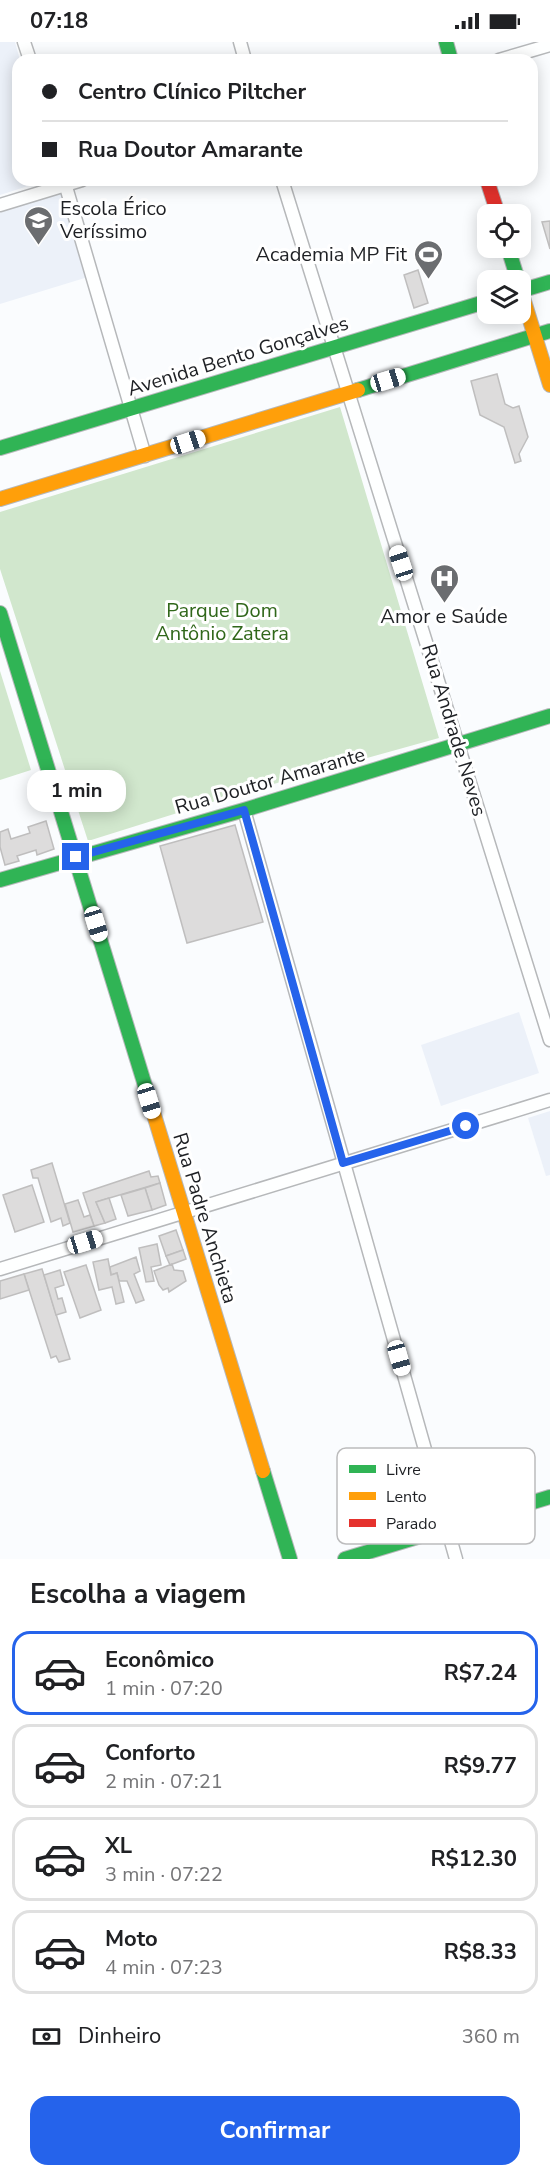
<!DOCTYPE html>
<html lang="pt">
<meta charset="utf-8">
<style>
:root{--surface:#fff;--page:#f6f6f6;--text:#202124;--muted:#757577;--line:#e0e0e0;--accent:#2563eb}
body{margin:0;font-family:"Nunito Sans",sans-serif;background:var(--page);color:var(--text);height:100vh;display:flex;flex-direction:column;font-size:22px;white-space:nowrap}
*{box-sizing:border-box;margin:0}
p{font-size:20px;color:var(--muted)}
.icon{flex:none;width:33px;height:33px;fill:none;stroke:currentColor;stroke-width:2;stroke-linecap:round;stroke-linejoin:round}
.map{position:relative;height:1517px;overflow:hidden}
.drawer{display:flex;flex-direction:column;background:var(--surface);flex:1}
.drawer>*{flex:none}
.top-card{position:absolute;left:12px;top:12px;width:526px;height:132px;border-radius:18px;box-shadow:0 3px 15px #0003;display:grid;align-content:center;height:132px;padding:0 30px;background:var(--surface)}
.controls{position:absolute;left:477px;top:162px;display:grid;gap:12px}
.controls a{display:grid;place-items:center;width:54px;height:54px;border-radius:12px;background:var(--surface);box-shadow:0 3px 15px #0003;font-size:30px}
.end{position:absolute;width:27px;height:27px;margin:-14px;border:8px solid #2563eb;background:#fff;box-shadow:0 0 0 3px #fff}
.from{border-radius:50%}
.bubble{position:absolute;height:42px;border-radius:18px;background:var(--surface);box-shadow:0 3px 15px #0003;font-size:20px;font-weight:700;line-height:42px;text-align:center}
.car{position:absolute;width:18px;height:36px;margin:-18px -9px;border-radius:8px;box-shadow:0 0 4px 2px #0007;background:linear-gradient(#fff 24%,#345 0 40%,#fff 0 76%,#345 0 86%,#fff 0)}
.top-card b{display:flex;align-items:center;gap:21px;height:57px;font-size:22px}
.top-card b+b{border-top:2px solid var(--line)}
.top-card i{width:15px;height:15px;background:var(--text)}
ul{padding:0;list-style:none}
li{display:flex;align-items:center;gap:18px;height:84px;margin:0 12px 9px;padding:0 18px;border:3px solid var(--line);border-radius:18px}
li div{flex:1}
li b{display:block;font-size:22px}
li em{font-style:normal;font-weight:700}
li.current{border-color:var(--accent)}
li>.icon{width:54px;height:54px;stroke-width:1.5}
h2{padding:0 30px;font-size:27px;line-height:72px}
.pay{display:flex;align-items:center;gap:15px;height:66px;padding:0 30px;font-size:22px}
.pay p{margin-inline-start:auto}
.cta{display:flex;gap:12px;margin-top:auto;padding:12px 30px}
.cta a{flex:1;height:69px;border-radius:18px;background:var(--accent);color:#fff;font-size:24px;font-weight:700;line-height:69px;text-align:center}
.status{display:flex;justify-content:space-between;align-items:center;height:42px;padding:0 30px;background:var(--surface);direction:ltr}
.status svg{height:16px;fill:currentColor}
.map>svg:first-child{display:block}
.built{fill:#ecf1f9}
.green{fill:#d1e7cd}
.building{fill:#dddcdc;stroke:#bfbebe;stroke-width:1.5}
.lines{fill:none;stroke-linecap:round;stroke-linejoin:round}
.street-casing{stroke:#b6b8ba;stroke-width:15}
.fast-casing{stroke:#b6b8ba;stroke-width:16}
.slow-casing{stroke:#b6b8ba;stroke-width:16}
.jam-casing{stroke:#b6b8ba;stroke-width:16}
.street{stroke:#feffff;stroke-width:12}
.fast{stroke:#30b455;stroke-width:14}
.slow{stroke:#ff9f0a;stroke-width:14}
.jam{stroke:#e5322d;stroke-width:14}
.route{stroke:#2563eb;stroke-width:8}
.labels{text-anchor:middle;dominant-baseline:central;stroke-width:6;stroke-linejoin:round;paint-order:stroke}
.poi-label{font-size:20px;fill:#1e2024;stroke:#fff;text-anchor:start}
.street-label{font-size:20px;fill:#1e2024;stroke:#fff}
.park-label{font-size:20px;fill:#30671a;stroke:#fff}
.key{fill:#fff;stroke:#bcbcbd;stroke-width:1.5}
.key-label{font-size:16px;fill:#1e2024}
</style>
<div class="status"><b>07:18</b><svg viewBox="0 0 49 12"><path d="M0 12V9h3v3zM5 12V6h3v6zM10 12V3h3v9zM15 12V0h3v12zM26 1h20v11H26zM47 4h2v5h-2z"/></svg></div>
<div class="map">
<svg width="550" height="1517" viewBox="0 0 550 1517">
<rect width="100%" height="100%" fill="#fafcfe"/>
<g class="built">
<polygon points="0,0 15,0 20,18 18,18 18,138 47,138 0,153"/>
<polygon points="63,151 88,235 0,262 0,170"/>
<polygon points="519,970 539,1031 441,1064 421,1003"/>
<polygon points="550,1069 550,1133 546,1134 528,1076"/>
</g>
<g class="green">
<polygon points="340,365 439,696 241,751 88,799 0,527 0,470"/>
<polygon points="0,629 31,728 0,738"/>
</g>
<g class="building">
<polygon points="550,179 550,207 542,180"/>
<polygon points="418,228 428,261 414,266 404,233"/>
<polygon points="497,332 505,362 513,366 519,364 528,395 519,412 521,419 515,421 504,385 480,373 471,339"/>
<polygon points="46,779 54,807 37,813 36,808 17,814 19,819 5,823 0,805 0,790 8,787 11,797 30,791 28,785"/>
<polygon points="235,783 263,880 187,901 160,804"/>
<polygon points="52,1121 70,1181 63,1184 61,1176 51,1180 38,1136 33,1136 31,1128"/>
<polygon points="149,1129 151,1135 158,1134 160,1141 96,1160 105,1181 94,1184 83,1151"/>
<polygon points="160,1141 166,1163 152,1168 145,1146"/>
<polygon points="32,1143 44,1180 15,1190 3,1153"/>
<polygon points="145,1146 152,1168 128,1174 121,1153"/>
<polygon points="109,1156 116,1177 105,1181 96,1160"/>
<polygon points="78,1158 84,1175 90,1173 94,1184 73,1190 65,1162"/>
<polygon points="176,1188 183,1208 166,1214 159,1194"/>
<polygon points="157,1202 161,1223 151,1225 154,1239 146,1240 139,1206"/>
<polygon points="183,1208 186,1217 170,1223 166,1214"/>
<polygon points="136,1215 140,1229 134,1232 144,1258 136,1261 127,1239 119,1239 117,1231 111,1233 110,1225"/>
<polygon points="108,1217 111,1233 117,1231 124,1260 116,1262 112,1245 99,1248 93,1220"/>
<polygon points="172,1222 174,1228 183,1229 186,1239 169,1250 168,1246 163,1248 159,1243 154,1229"/>
<polygon points="86,1223 101,1268 80,1276 64,1230"/>
<polygon points="42,1227 70,1317 59,1320 56,1314 51,1316 24,1232"/>
<polygon points="60,1228 64,1243 55,1246 58,1257 62,1256 66,1270 56,1273 44,1233"/>
<polygon points="24,1232 29,1248 0,1257 0,1239"/>
</g>
<g class="lines">
<defs>
<g id="street">
<polyline points="24,0 30,18"/>
<polyline points="240,0 245,18"/>
<polyline points="499,18 550,3"/>
<polyline points="64,138 145,414"/>
<polyline points="282,138 550,998"/>
<polyline points="0,163 82,138"/>
<polyline points="244,768 456,1517"/>
<polyline points="0,1227 550,1058"/>
</g>
<g id="fast">
<polyline points="446,0 451,18"/>
<polyline points="508,206 518,238"/>
<polyline points="520,249 550,240"/>
<polyline points="358,348 550,289"/>
<polyline points="0,406 488,259"/>
<polyline points="0,571 151,1063"/>
<polyline points="0,838 244,768 550,674"/>
<polyline points="263,1429 290,1517"/>
<polyline points="345,1517 550,1455"/>
</g>
<g id="slow">
<polyline points="520,246 550,343"/>
<polyline points="0,457 358,348"/>
<polyline points="151,1063 263,1429"/>
</g>
<polyline id="jam" points="487,138 498,172"/>
</defs>
<use href="#street" class="street-casing"/>
<use href="#fast" class="fast-casing"/>
<use href="#slow" class="slow-casing"/>
<use href="#jam" class="jam-casing"/>
<use href="#street" class="street"/>
<use href="#fast" class="fast"/>
<use href="#slow" class="slow"/>
<use href="#jam" class="jam"/>
</g>
<g class="lines">
<polyline class="route" points="76,815 244,768 343,1121 466,1084"/>
</g>
<defs>
<symbol id="school-pin" viewBox="-11 -11 22 30"><path d="M0 17L-7.5 6A9.5 9.5 0 1 1 7.5 6Z" fill="#6b6d70" stroke="#fff"/><path d="M0-5L7-2L0 1L-7-2ZM-4 1L0 2.5L4 1V4Q0 6-4 4Z" fill="#fff"/></symbol>
<symbol id="stadium-pin" viewBox="-11 -11 22 30"><path d="M0 17L-7.5 6A9.5 9.5 0 1 1 7.5 6Z" fill="#6b6d70" stroke="#fff"/><path d="M0-5a6.5 5 0 1 0 0 10a6.5 5 0 1 0 0-10ZM-3.5-1.8h7v3.6h-7Z" fill="#fff"/></symbol>
<symbol id="hospital-pin" viewBox="-11 -11 22 30"><path d="M0 17L-7.5 6A9.5 9.5 0 1 1 7.5 6Z" fill="#6b6d70" stroke="#fff"/><path d="M-5-5h3v3.5h4V-5h3V5h-3V1.5h-4V5h-3Z" fill="#fff"/></symbol>
</defs>
<g fill-rule="evenodd">
<use href="#school-pin" x="22" y="162" width="33" height="45"/>
<use href="#stadium-pin" x="412" y="196" width="33" height="45"/>
<use href="#hospital-pin" x="428" y="520" width="33" height="45"/>
</g>
<g class="labels">
<g class="poi-label">
<text x="60" y="166">Escola Érico<tspan x="60" dy="23">Veríssimo</tspan></text>
<text x="407" y="212" text-anchor="end">Academia MP Fit</text>
<text x="444" y="574" text-anchor="middle">Amor e Saúde</text>
</g>
<g class="street-label">
<text transform="translate(238 314) rotate(-17)">Avenida Bento Gonçalves</text>
<text transform="translate(454 688) rotate(73)">Rua Andrade Neves</text>
<text transform="translate(270 739) rotate(-16)">Rua Doutor Amarante</text>
<text transform="translate(205 1176) rotate(73)">Rua Padre Anchieta</text>
</g>
<g class="park-label">
<text x="222" y="568">Parque Dom<tspan x="222" dy="23">Antônio Zatera</tspan></text>
</g>
</g>
<rect x="337" y="1406" width="198" height="96" rx="9" class="key"/>
<rect x="349" y="1423" width="27" height="8" fill="#30b455"/>
<rect x="349" y="1450" width="27" height="8" fill="#ff9f0a"/>
<rect x="349" y="1477" width="27" height="8" fill="#e5322d"/>
<g class="key-label">
<text x="386" y="1433">Livre</text>
<text x="386" y="1460">Lento</text>
<text x="386" y="1487">Parado</text>
</g>
</svg>
<div class="controls">
<a><svg class="icon" aria-label="locate" viewBox="0 0 24 24"><circle cx="12" cy="12" r="6"/><path d="M12 2v4M12 18v4M2 12h4M18 12h4"/></svg></a>
<a><svg class="icon" aria-label="layers" viewBox="0 0 24 24"><path d="M12 4l9 5-9 5-9-5zM3 14l9 5 9-5"/></svg></a>
</div>
<i class="end from" style="left:466px;top:1084px"></i>
<i class="end" style="left:76px;top:815px"></i>
<div class="bubble" style="left:27px;top:728px;width:99px">1 min</div>
<i class="car" style="left:388px;top:338px;rotate:73deg"></i>
<i class="car" style="left:188px;top:400px;rotate:72deg"></i>
<i class="car" style="left:401px;top:521px;rotate:342deg"></i>
<i class="car" style="left:96px;top:882px;rotate:163deg"></i>
<i class="car" style="left:149px;top:1059px;rotate:163deg"></i>
<i class="car" style="left:85px;top:1200px;rotate:73deg"></i>
<i class="car" style="left:399px;top:1316px;rotate:164deg"></i>
<div class="top-card">
<b><i class="from"></i>Centro Clínico Piltcher</b>
<b><i></i>Rua Doutor Amarante</b>
</div>
</div>
<section class="drawer">
<h2>Escolha a viagem</h2>
<ul>
<li class="current"><svg class="icon" aria-label="car" viewBox="0 0 24 24"><path d="M5 17H2v-5l4-1 3-4h7l3 4 3 1v5h-3M9 17h6M6 11h13"/><circle cx="7" cy="17" r="2"/><circle cx="17" cy="17" r="2"/></svg><div><b>Econômico</b><p>1 min · 07:20</p></div><em>R$7.24</em></li>
<li><svg class="icon" aria-label="car" viewBox="0 0 24 24"><path d="M5 17H2v-5l4-1 3-4h7l3 4 3 1v5h-3M9 17h6M6 11h13"/><circle cx="7" cy="17" r="2"/><circle cx="17" cy="17" r="2"/></svg><div><b>Conforto</b><p>2 min · 07:21</p></div><em>R$9.77</em></li>
<li><svg class="icon" aria-label="car" viewBox="0 0 24 24"><path d="M5 17H2v-5l4-1 3-4h7l3 4 3 1v5h-3M9 17h6M6 11h13"/><circle cx="7" cy="17" r="2"/><circle cx="17" cy="17" r="2"/></svg><div><b>XL</b><p>3 min · 07:22</p></div><em>R$12.30</em></li>
<li><svg class="icon" aria-label="car" viewBox="0 0 24 24"><path d="M5 17H2v-5l4-1 3-4h7l3 4 3 1v5h-3M9 17h6M6 11h13"/><circle cx="7" cy="17" r="2"/><circle cx="17" cy="17" r="2"/></svg><div><b>Moto</b><p>4 min · 07:23</p></div><em>R$8.33</em></li>
</ul>
<div class="pay"><svg class="icon" aria-label="cash" viewBox="0 0 24 24"><path d="M3 7h18v10H3z"/><circle cx="12" cy="12" r="2"/></svg>Dinheiro<p>360 m</p></div>
<div class="cta"><a>Confirmar</a></div>
</section>
